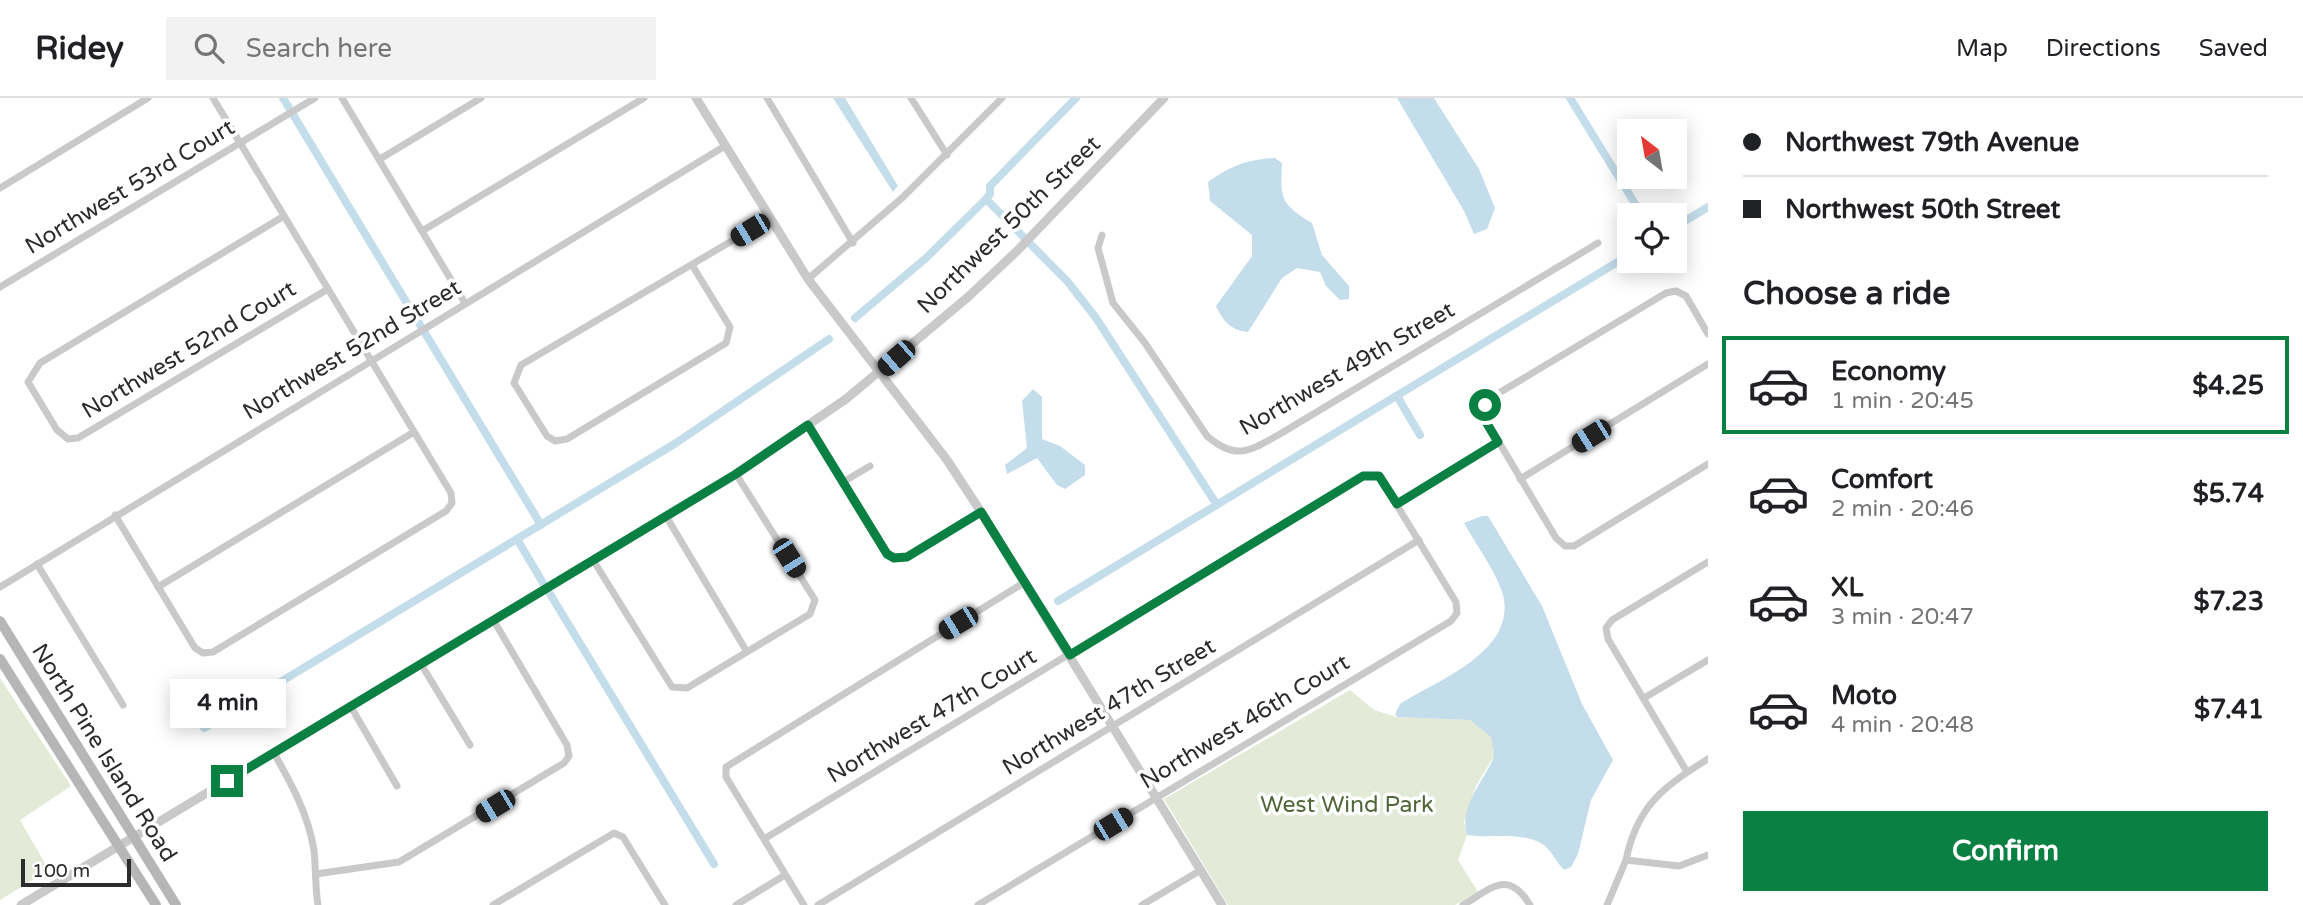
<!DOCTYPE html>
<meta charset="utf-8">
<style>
:root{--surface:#fff;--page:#f2f2f2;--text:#202124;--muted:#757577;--line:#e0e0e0;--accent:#0b8043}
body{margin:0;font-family:"Varela Round",sans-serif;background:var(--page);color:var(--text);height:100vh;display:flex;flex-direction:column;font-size:26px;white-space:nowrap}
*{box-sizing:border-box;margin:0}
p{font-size:23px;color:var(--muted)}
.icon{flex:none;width:38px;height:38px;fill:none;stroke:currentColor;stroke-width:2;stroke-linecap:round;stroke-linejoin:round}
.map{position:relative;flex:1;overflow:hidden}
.side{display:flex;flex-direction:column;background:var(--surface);width:595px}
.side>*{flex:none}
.hud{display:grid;align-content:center;height:154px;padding:0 35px;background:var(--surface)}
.needle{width:46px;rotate:329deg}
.controls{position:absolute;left:1617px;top:21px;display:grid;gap:14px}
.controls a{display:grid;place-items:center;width:70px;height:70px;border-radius:0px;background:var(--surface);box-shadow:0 4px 18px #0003;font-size:35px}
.scale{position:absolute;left:21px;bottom:18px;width:110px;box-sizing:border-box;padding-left:7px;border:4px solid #2c2c2c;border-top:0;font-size:19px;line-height:24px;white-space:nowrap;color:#2c2c2c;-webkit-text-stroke:5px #fff;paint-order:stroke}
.end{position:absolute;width:32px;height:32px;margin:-16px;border:9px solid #0b8043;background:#fff;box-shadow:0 0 0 4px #fff}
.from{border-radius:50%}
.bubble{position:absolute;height:49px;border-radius:0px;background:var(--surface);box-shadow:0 4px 18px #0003;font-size:23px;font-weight:700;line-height:49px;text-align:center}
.car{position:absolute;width:21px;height:42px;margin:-21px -10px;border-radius:9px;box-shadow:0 0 5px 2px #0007;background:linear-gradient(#222 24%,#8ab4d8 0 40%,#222 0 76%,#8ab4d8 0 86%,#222 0)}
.hud b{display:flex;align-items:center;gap:24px;height:66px;font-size:26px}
.hud b+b{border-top:2px solid var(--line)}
.hud i{width:18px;height:18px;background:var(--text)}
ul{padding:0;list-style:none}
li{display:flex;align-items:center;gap:21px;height:98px;margin:0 14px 10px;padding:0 21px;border:4px solid transparent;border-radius:0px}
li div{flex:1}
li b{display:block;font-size:26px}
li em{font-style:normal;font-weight:700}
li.selected{border-color:var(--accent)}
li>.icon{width:63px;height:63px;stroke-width:1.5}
h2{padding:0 35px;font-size:32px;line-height:84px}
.action{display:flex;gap:14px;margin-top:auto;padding:14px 35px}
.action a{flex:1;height:80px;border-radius:0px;background:var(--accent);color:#fff;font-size:28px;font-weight:700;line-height:80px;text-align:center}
header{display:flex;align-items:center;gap:42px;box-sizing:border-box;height:98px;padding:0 35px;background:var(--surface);border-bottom:2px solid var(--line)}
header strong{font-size:33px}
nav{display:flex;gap:38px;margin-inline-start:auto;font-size:24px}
.search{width:490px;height:63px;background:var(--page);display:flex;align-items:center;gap:18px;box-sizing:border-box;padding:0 24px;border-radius:0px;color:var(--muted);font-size:26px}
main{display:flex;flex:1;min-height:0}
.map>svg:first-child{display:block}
.green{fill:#e3ead8}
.water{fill:#c4ddea}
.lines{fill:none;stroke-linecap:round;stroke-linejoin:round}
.canal{stroke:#c4ddea;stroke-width:8}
.minor{stroke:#c9c9c9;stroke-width:7}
.tertiary{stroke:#c9c9c9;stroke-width:9}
.secondary{stroke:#b6b6b6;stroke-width:10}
.route{stroke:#0b8043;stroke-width:9}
.labels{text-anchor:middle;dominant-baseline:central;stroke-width:7;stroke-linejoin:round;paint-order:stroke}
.street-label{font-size:23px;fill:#2c2c2c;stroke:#fff}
.park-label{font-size:23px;fill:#516739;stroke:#fff}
</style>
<header>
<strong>Ridey</strong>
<div class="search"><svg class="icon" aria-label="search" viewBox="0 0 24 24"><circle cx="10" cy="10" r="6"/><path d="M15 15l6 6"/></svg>Search here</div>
<nav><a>Map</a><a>Directions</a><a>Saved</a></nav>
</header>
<main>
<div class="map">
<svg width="1708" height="807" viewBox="0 0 1708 807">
<rect width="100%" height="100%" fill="#fff"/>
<g class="green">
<polygon points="0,580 71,688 20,722 49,772 0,802"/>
<polygon points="1350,592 1374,612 1397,619 1470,622 1492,639 1494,658 1476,688 1464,723 1467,737 1458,762 1478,794 1455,807 1228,807 1164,701"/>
</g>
<g class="water">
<polygon points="833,0 845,0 898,88 893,94"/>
<polygon points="1397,0 1434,0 1479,71 1495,110 1487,131 1474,136 1464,113"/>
<path d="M1275 60 1282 65C1280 101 1281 106 1312 125L1322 157 1349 188V201L1340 202 1326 188 1320 174 1297 170 1282 180 1248 234C1230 232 1224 224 1216 208L1252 158V137L1210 103 1208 84C1230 68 1247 61 1275 60Z"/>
<polygon points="1033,291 1042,299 1042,341 1060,348 1085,367 1085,377 1065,391 1057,387 1037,360 1007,376 1005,367 1027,350 1022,303"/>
<path d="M1482 418H1488L1542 508 1582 606 1613 662 1591 702 1578 756 1571 769 1564 772C1557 765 1554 757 1547 750 1529 732 1491 741 1467 737 1459 708 1482 686 1493 661 1495 655 1492 646 1491 639L1470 622 1397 619 1395 616 1400 606C1437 582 1517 554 1503 497 1497 475 1475 445 1464 425Z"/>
</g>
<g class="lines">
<g class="canal">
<polyline points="283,0 541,427"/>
<polyline points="1570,0 1642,117"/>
<polyline points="986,101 1068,184 1096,220 1217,407"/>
<polyline points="1675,129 1708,109"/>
<polyline points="855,220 926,160 986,101 990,96 990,88 1076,0"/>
<polyline points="1397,298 1420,337"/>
<polyline points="517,441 543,485"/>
<polyline points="550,496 714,766"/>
<polyline points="1058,503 1629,157"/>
<polyline points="204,630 676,345 829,241"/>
</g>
<g class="minor">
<polyline points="342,0 465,205"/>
<polyline points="767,0 853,145"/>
<polyline points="911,0 947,57"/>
<polyline points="380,61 481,0"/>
<polyline points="0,90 148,0"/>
<polyline points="284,118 40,265 28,284 57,332 68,341 78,340 328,191"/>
<polyline points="422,133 644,0"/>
<path d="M1102 137 1098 150 1113 205 1145 245 1207 338C1236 363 1250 353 1280 336L1598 145"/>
<polyline points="692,167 730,229 726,245 567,341 555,343 547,338 514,285 521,267 769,121"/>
<polyline points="808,181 902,100 1002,0"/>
<polyline points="0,189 315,0"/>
<polyline points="1708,236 1686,198 1676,193 1666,195 1489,301 1485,307 1484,319 1556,440 1565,448 1574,448 1708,366"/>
<polyline points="808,327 886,456 894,460 907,459 981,414"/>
<polyline points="1520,381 1708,266"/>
<polyline points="843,384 870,368"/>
<polyline points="1397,406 1498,344"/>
<polyline points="115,417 195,550 203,555 213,554 446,413 452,405 451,395 213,0"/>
<polyline points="666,418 747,554"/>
<polyline points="593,462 672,589 687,590 810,516 815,502 736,376"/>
<polyline points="37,466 123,607"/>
<polyline points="0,489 725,48"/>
<polyline points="158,489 414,334"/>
<polyline points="421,566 470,647"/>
<polyline points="1644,600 1708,562"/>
<polyline points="351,609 397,688"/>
<path d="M274 655C292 687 308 716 314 752 316 770 315 789 318 807"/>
<polyline points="1687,674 1608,541 1606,530 1612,522 1708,464"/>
<polyline points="764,741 1363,378 1379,378 1456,504 1457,515 1451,523 978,807"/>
<path d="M1626 762C1637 708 1663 689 1708 661"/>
<polyline points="316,776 399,764 564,665 569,658 567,647 494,523"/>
<polyline points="493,807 614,735 623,739 665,807"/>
<polyline points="736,807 785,777"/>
<polyline points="804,807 726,679 726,669 1025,484"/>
<polyline points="818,807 1419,442"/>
<polyline points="1142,807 1201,772"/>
<path d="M1463 807C1492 790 1508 771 1530 807"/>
<polyline points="1607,807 1626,762 1679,768 1708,757"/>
</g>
<g class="tertiary">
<polyline points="696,0 808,181 947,362 981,414 1222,807"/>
<polyline points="21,807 736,376 846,301 968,199 1018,152 1164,0"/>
</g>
<g class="secondary">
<polyline points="0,523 176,807"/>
<polyline points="0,561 156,807"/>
</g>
</g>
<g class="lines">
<polyline class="route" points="227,683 736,376 808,327 887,456 894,460 907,459 981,414 1070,557 1363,378 1379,378 1397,406 1498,344 1483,319 1485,307"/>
</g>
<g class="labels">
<g class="street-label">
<text transform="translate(130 89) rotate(-31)">Northwest 53rd Court</text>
<text transform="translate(1009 127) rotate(-44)">Northwest 50th Street</text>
<text transform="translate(189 252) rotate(-31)">Northwest 52nd Court</text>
<text transform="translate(352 252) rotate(-31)">Northwest 52nd Street</text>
<text transform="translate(1347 271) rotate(-30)">Northwest 49th Street</text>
<text transform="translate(1109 609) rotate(-31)">Northwest 47th Street</text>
<text transform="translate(932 618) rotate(-31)">Northwest 47th Court</text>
<text transform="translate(1245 624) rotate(-31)">Northwest 46th Court</text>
<text transform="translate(104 655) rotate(58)">North Pine Island Road</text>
</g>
<g class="park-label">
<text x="1347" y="707">West Wind Park</text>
</g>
</g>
</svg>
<div class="controls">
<a><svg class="needle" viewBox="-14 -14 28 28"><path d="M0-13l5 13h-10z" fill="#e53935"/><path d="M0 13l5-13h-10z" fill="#757577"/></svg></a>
<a><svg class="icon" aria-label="locate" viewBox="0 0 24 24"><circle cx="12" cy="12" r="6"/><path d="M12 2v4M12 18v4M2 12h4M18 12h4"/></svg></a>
</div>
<div class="scale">100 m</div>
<i class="end from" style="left:1485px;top:307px"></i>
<i class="end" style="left:227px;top:683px"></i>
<div class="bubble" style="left:170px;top:581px;width:116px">4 min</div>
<i class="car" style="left:750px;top:132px;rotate:239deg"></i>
<i class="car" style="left:896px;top:260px;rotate:229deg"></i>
<i class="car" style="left:1591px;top:338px;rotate:238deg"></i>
<i class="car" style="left:789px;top:460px;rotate:148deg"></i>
<i class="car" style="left:958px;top:525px;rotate:239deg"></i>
<i class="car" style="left:495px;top:708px;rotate:239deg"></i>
<i class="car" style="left:1113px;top:726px;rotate:59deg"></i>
</div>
<section class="side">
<div class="hud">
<b><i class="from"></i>Northwest 79th Avenue</b>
<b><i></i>Northwest 50th Street</b>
</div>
<h2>Choose a ride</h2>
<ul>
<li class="selected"><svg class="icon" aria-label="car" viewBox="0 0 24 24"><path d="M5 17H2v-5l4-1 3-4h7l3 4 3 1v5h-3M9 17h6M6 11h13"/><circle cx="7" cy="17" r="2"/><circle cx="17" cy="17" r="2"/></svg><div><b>Economy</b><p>1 min · 20:45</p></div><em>$4.25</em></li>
<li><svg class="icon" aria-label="car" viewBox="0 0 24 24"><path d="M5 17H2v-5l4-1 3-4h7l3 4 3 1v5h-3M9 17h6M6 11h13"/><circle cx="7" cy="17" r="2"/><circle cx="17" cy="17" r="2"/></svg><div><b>Comfort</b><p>2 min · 20:46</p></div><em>$5.74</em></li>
<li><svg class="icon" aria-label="car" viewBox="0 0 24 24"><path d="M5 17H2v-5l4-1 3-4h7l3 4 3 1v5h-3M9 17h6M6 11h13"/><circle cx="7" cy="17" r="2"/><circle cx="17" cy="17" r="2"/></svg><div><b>XL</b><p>3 min · 20:47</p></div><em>$7.23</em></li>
<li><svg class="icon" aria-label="car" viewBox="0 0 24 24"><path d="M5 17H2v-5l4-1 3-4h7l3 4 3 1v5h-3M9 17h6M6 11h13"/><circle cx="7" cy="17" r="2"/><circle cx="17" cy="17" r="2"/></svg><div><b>Moto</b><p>4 min · 20:48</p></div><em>$7.41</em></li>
</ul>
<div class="action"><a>Confirm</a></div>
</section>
</main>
